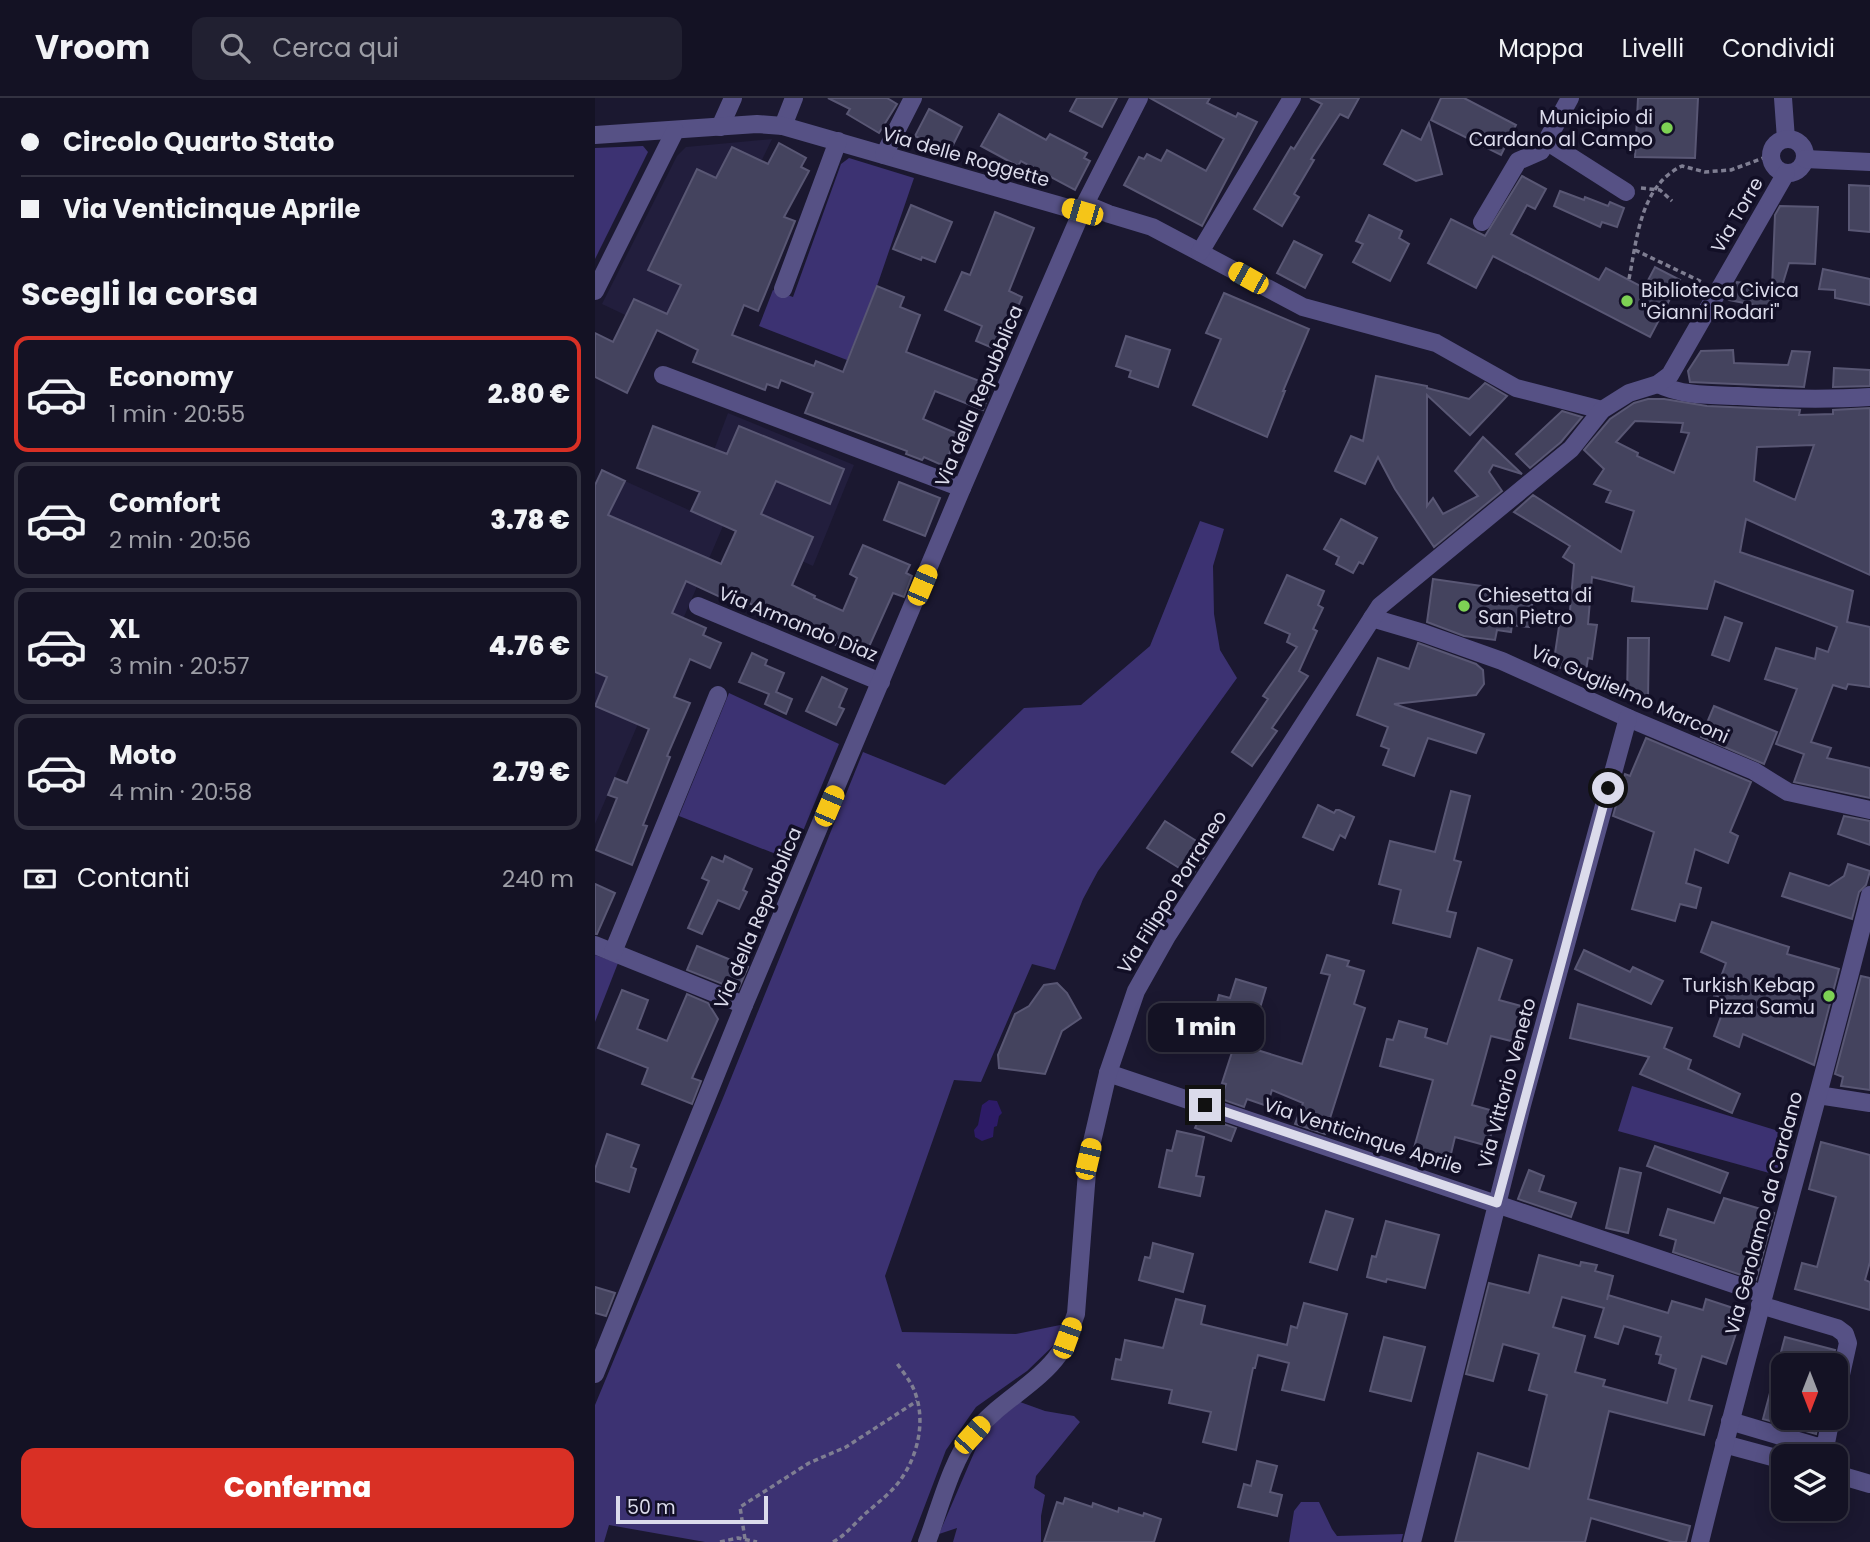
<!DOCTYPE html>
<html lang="it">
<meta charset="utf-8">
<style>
:root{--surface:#141224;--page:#212031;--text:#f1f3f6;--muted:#9d9ea6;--line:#333241;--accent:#d93025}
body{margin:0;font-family:Poppins,sans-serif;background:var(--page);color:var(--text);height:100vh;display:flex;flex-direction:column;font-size:26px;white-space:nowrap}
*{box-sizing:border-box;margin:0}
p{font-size:23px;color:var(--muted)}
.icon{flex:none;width:38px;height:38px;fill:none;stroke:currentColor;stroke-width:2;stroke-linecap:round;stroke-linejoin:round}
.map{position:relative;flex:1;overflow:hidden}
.sheet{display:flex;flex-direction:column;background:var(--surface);width:595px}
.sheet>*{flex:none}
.guide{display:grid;align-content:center;height:154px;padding:0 21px;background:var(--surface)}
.needle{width:46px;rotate:180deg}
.controls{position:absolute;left:1176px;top:1255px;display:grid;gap:14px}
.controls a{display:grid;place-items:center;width:77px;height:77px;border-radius:14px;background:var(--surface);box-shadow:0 4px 18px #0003,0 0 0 2px var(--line);font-size:35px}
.scale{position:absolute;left:21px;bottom:18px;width:152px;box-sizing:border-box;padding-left:7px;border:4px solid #dbdbeb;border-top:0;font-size:19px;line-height:24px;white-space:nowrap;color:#dbdbeb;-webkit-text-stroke:5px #120f26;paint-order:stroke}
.end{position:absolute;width:32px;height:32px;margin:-16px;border:9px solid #dbdbeb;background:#111;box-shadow:0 0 0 4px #111}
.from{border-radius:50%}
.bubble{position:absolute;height:49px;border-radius:14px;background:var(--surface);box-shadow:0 4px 18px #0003,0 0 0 2px var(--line);font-size:23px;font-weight:800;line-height:49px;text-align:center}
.car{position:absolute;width:21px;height:42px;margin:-21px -10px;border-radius:9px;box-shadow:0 0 5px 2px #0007;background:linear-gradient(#f5c518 24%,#345 0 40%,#f5c518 0 76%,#345 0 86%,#f5c518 0)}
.guide b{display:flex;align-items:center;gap:24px;height:66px;font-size:26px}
.guide b+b{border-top:2px solid var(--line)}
.guide i{width:18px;height:18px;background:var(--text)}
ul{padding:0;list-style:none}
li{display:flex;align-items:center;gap:21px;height:116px;margin:0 14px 10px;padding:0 7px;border:4px solid var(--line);border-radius:14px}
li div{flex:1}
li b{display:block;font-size:26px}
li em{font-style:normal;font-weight:800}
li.active{border-color:var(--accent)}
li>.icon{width:63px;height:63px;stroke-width:1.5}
h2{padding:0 21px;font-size:32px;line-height:84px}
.pay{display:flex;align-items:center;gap:18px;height:77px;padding:0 21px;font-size:26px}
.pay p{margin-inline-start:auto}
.action{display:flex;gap:14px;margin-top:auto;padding:14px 21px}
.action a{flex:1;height:80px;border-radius:14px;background:var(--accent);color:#fff;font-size:28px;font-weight:800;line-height:80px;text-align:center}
header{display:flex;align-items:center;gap:42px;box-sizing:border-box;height:98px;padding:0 35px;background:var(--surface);border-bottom:2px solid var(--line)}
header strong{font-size:33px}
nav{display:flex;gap:38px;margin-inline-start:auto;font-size:24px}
.search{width:490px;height:63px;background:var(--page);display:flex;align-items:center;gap:18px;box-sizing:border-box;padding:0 24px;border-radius:14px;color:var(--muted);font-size:26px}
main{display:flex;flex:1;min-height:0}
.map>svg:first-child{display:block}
.built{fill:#221e3d}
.green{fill:#3c3272}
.water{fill:#2d1b67}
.building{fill:#44435e;stroke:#595774;stroke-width:2;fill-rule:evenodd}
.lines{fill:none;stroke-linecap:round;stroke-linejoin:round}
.path{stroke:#7f7e92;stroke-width:3.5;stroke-dasharray:5 3.5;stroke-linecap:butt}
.minor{stroke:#565185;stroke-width:18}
.route{stroke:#dbdbeb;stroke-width:9}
.poi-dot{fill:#7dd154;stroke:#120f26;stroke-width:2.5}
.labels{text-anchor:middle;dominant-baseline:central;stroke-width:7;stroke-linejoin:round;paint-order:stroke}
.poi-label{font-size:19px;fill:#dbdbeb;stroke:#120f26;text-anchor:end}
.street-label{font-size:19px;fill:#dbdbeb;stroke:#120f26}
</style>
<header>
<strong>Vroom</strong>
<div class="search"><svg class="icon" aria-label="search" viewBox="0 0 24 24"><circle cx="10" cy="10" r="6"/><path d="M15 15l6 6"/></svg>Cerca qui</div>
<nav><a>Mappa</a><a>Livelli</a><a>Condividi</a></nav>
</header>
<main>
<section class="sheet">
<div class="guide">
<b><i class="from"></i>Circolo Quarto Stato</b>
<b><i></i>Via Venticinque Aprile</b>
</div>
<h2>Scegli la corsa</h2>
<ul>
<li class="active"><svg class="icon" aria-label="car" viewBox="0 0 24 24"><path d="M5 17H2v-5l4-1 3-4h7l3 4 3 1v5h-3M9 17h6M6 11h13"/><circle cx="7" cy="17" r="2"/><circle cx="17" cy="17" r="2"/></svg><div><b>Economy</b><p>1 min · 20:55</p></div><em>2.80 €</em></li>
<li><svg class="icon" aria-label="car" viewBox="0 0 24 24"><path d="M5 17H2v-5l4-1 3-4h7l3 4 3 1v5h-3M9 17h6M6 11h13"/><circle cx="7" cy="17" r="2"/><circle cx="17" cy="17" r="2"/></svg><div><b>Comfort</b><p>2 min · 20:56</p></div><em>3.78 €</em></li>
<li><svg class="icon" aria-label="car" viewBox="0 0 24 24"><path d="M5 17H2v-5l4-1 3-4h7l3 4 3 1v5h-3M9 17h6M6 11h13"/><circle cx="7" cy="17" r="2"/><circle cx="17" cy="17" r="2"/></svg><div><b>XL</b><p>3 min · 20:57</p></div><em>4.76 €</em></li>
<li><svg class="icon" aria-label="car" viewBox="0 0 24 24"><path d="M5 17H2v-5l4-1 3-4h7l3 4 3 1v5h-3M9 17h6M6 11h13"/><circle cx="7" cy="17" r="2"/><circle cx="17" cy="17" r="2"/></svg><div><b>Moto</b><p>4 min · 20:58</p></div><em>2.79 €</em></li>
</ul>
<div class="pay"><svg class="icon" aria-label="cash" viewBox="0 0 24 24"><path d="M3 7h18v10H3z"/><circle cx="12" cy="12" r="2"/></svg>Contanti<p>240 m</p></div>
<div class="action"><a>Conferma</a></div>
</section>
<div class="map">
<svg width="1275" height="1444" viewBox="0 0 1275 1444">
<rect width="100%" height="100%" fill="#1b1830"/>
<g class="built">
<polygon points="177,41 81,241 7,206 82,58 91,49"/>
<polygon points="133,315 259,367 218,468 128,428 0,726 0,446 30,383 96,413"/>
</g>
<g class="green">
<polygon points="48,48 53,54 0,161 0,50"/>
<polygon points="254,60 319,80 282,188 252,262 164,228 178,192 198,199 246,66"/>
<polygon points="605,423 629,431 618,468 619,516 625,552 642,580 503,773 488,801 460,872 437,866 386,984 359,982 290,1178 307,1234 421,1236 470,1226 459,1247 432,1273 381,1309 351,1352 316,1444 110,1444 14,1427 9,1444 0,1444 0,1307 128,1000 268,654 350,687 429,610 486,607 555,548"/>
<polygon points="134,595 244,646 196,762 84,718"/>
<polygon points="0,857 23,865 0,924"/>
<polygon points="1037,988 1196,1037 1185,1078 1023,1033"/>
<polygon points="425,1304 450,1313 479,1318 485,1324 441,1378 439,1390 450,1397 446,1418 446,1444 358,1444 362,1430 344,1436 388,1334"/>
<polygon points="706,1404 724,1404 737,1431 742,1438 808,1436 806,1444 694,1444 699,1413"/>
</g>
<polygon class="water" points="394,1002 402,1003 407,1015 404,1018 402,1028 399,1029 398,1039 387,1043 380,1039 379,1032 383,1027 387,1007"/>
<g class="building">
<polygon points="233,0 292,0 302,6 284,35 252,16 255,11"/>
<polygon points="482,0 522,0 507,29 475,13"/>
<polygon points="555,0 615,0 612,5 641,19 643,15 662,24 607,128 529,87 544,59 549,61 552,56 566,63 572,52 611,73 629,41"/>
<polygon points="715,0 764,0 753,20 745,16 716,61 719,62 699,96 704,99 687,128 659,111 696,49 699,51 727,6"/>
<polygon points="846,0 869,0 921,27 906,57 836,22"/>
<polygon points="1043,0 1103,0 1100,60 1040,59"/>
<polygon points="334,11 367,29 354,55 320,38"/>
<polygon points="404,16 451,42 455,36 492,55 489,60 495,63 480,92 426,63 423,68 386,48"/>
<polygon points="834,25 847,76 821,83 789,66 807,32 826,42"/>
<polygon points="184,45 211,60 206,69 214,73 189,119 200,123 163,213 149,207 137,237 219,268 221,263 248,274 282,188 309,199 305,209 325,217 311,254 397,288 388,312 340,293 328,321 363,336 349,368 329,359 327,362 311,356 312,353 210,315 218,295 186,282 183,290 172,286 170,292 98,264 103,252 62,232 32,295 0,279 0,235 18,244 39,201 72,216 86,187 53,172 102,71 121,80 137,49 173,66"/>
<polygon points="927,78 951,91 940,111 932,107 916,136 1004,182 1011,170 1049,190 1060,169 1085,182 1055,239 898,158 881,190 833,165 856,121 890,138"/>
<polygon points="1254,87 1275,88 1275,134 1254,132"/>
<polygon points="965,93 989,102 990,99 1013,108 1015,104 1029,110 1022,129 1007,124 1005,129 959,108"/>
<polygon points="316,107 357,124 340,164 327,159 326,162 298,151"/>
<polygon points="1185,108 1223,109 1220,166 1194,165 1180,211 1134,202 1142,184 1177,189 1180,117"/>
<polygon points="400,114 439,130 414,193 427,199 411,237 407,235 400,251 381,243 387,228 350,212 367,174 375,177"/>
<polygon points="774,117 807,133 804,140 814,146 795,183 758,164 768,146 761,143"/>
<polygon points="699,143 727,157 710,190 682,175"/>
<polygon points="1228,171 1275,181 1275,207 1240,200 1240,192 1224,191"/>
<polygon points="629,195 714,231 688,293 690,293 672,339 598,307 626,241 611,235"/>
<polygon points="531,238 575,252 563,289 534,279 536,273 521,268"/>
<polygon points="1138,252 1139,265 1193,267 1197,253 1215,254 1209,289 1095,284 1093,273 1106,253"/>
<polygon points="1239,270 1275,272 1275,288 1238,289"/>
<polygon points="781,278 832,288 832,290 874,301 890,285 912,298 875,337 832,297 832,408 838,400 848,416 883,398 860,373 888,339 927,376 898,367 894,374 907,393 839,449 800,391 783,359 770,386 740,373 756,338 768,343"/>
<path d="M1053 301H1069L1112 308 1205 312 1204 317 1238 316V312L1275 310V477L1151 421 1145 454 1258 493 1252 524 1275 529V589L1253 586 1251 591 1238 587 1216 644 1236 650 1232 660 1275 670V700L1199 684 1209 656 1181 646 1202 591 1170 581 1181 550 1220 561 1222 550 1233 554 1242 529 1120 483 1112 511 1037 503 1039 489 997 479 993 526 1002 527 997 561 993 560 991 573 958 569 965 522 974 524 979 466 968 459 975 448 919 414 938 397 1026 454 1039 413 1011 404 1016 393 999 386 1009 371 989 352 1015 321 1039 305ZM1040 323 1088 325 1086 334 1094 335 1079 375 1042 358 1043 355 1021 344ZM1219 347 1200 402 1159 383 1162 349Z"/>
<polygon points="967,313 987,319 966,344 935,370 921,356"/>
<polygon points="58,328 132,356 144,328 249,371 235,406 181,383 166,416 218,439 197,487 220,498 219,500 248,513 262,480 255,476 268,447 315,467 311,475 317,478 309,499 298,495 269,560 241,547 245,541 201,521 198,527 154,505 151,511 91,483 77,515 111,530 108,537 126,545 115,570 95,561 79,599 95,605 72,658 75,659 48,727 52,728 37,767 1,752 22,700 13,697 20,680 32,685 54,631 0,608 12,579 0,574 0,387 7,372 30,383 13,417 126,466 141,433 96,413 105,394 42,370"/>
<polygon points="304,384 345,400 330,438 289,422"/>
<polygon points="746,421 782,440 768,466 764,464 758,475 741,466 744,459 729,451"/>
<polygon points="692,477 729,493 723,507 728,510 718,531 722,533 704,573 713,578 677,630 682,633 657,668 637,654 673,601 668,598 702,549 692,544 695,536 670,525"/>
<polygon points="838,481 894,489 893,495 938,501 934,529 917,527 916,534 902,532 900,542 869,538 832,524"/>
<polygon points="1130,519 1147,525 1134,563 1117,557"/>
<polygon points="1033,540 1054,540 1053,601 1032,601"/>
<polygon points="823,545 881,566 888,572 889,586 881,597 799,606 889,636 881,655 833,640 819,678 788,667 794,651 786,648 793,629 762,617 783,560 814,571"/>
<polygon points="157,555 172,562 170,567 189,575 181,594 197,601 191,616 170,606 174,596 144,584"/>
<polygon points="227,579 252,591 244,609 249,611 241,627 211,613"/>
<polygon points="1119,608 1182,634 1169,666 1106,639"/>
<polygon points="1051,640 1156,684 1135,734 1143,738 1133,765 1100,751 1091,785 1106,790 1101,810 1085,806 1080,823 1037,811 1059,734 1018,718 1030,676 1035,678"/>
<polygon points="856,693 875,698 859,762 866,764 852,813 861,815 855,839 798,825 806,792 784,786 795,743 840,754"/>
<polygon points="723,707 739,715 741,712 744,712 759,719 750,740 745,737 738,752 708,739"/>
<polygon points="1249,718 1275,723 1275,747 1243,736"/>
<polygon points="570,723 614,751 597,778 552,750"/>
<polygon points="130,758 157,771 148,792 152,794 144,811 123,802 107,836 93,830 114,783 107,780 117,759 128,764"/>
<polygon points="1253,766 1275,773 1271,787 1264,794 1257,821 1187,798 1195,775 1234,788 1249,778"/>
<polygon points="0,786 20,795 2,836 0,836"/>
<polygon points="1117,824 1194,849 1192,856 1244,871 1219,967 1148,936 1144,949 1119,938 1132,902 1119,898 1131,865 1106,854"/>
<polygon points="102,848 153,869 143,892 92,872"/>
<polygon points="883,850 917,862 904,902 930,909 920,944 896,938 877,1007 902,1014 893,1048 860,1039 855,1060 819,1050 838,982 785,968 792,941 798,942 804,923 832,931 830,939 852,946"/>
<polygon points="989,852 1035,874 1038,869 1068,883 1056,906 980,871"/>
<polygon points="732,857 754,863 752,868 769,873 759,906 770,910 730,1036 700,1026 708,1005 677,992 672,1008 652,1001 649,1009 626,1001 631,986 627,985 640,945 707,966 735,877 726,875"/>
<polygon points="1266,878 1275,880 1275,992 1246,988 1248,979 1240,976"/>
<polygon points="641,881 671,890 665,910 660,908 653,931 618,920 624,897 635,900"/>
<polygon points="462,885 472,895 486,920 467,933 450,976 404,970 403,957 420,916 434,908 449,887"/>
<polygon points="27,892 53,902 42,931 72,943 92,896 113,905 123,921 97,980 106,983 97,1006 47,986 53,970 3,950"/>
<polygon points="983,906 1077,930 1069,950 1096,962 1093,971 1145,996 1137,1015 1045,976 1054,959 975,940"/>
<polygon points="605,1018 641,1030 636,1043 600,1030"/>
<polygon points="582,1033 609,1039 601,1078 609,1079 605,1098 564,1089 572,1052 577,1053"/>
<polygon points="12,1036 44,1047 36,1069 41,1071 34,1094 0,1083 0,1071"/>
<polygon points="1226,1044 1275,1057 1275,1164 1270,1182 1275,1184 1275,1212 1200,1191 1207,1165 1222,1169 1241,1099 1214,1091"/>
<polygon points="1060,1048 1133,1075 1125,1095 1052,1068"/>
<polygon points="1025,1070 1046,1075 1033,1135 1011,1130"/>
<polygon points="934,1072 949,1078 944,1093 981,1105 976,1119 923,1101"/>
<polygon points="1129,1100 1179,1115 1161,1182 1078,1154 1081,1142 1065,1137 1073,1111 1119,1125"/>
<polygon points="731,1113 758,1121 742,1172 715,1164"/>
<polygon points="791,1123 844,1137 830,1190 792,1181 791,1184 772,1179 777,1158 781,1159"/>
<polygon points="558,1145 598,1156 588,1194 544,1182 550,1159 555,1160"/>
<path d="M944 1157 985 1168 986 1164 1002 1167 1000 1173 1018 1178 1012 1202 1013 1197 1073 1215 1077 1203 1108 1212 1111 1201 1141 1211 1138 1220 1145 1223 1131 1266 1107 1258 1094 1302 1117 1308 1109 1337 1014 1313 993 1401 1095 1428 1091 1444H1078L996 1420 990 1444H860L883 1355 934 1371 952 1297 934 1292 944 1256 908 1246 898 1283 871 1276 894 1185 934 1195ZM967 1199 1009 1210 1000 1239 1023 1246 1029 1228 1066 1239 1061 1256 1066 1257 1064 1265 1081 1271 1072 1305 1008 1288 1010 1282 980 1274 990 1238 958 1229Z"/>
<polygon points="0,1189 20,1195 11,1218 0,1215"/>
<polygon points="581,1201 610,1208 606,1226 692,1247 696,1228 702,1230 709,1205 752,1216 729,1302 687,1292 694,1265 663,1257 660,1270 658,1270 641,1352 608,1344 616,1314 574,1305 577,1292 517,1281 521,1261 526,1262 530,1242 568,1250"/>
<polygon points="789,1239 830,1249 816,1303 775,1293"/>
<polygon points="1190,1239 1240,1252 1236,1267 1188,1267 1188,1320 1224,1320 1221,1336 1168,1321"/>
<polygon points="662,1363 682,1368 675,1394 687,1397 682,1418 643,1409 649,1386 656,1388"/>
<polygon points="470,1400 497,1409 498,1405 523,1414 524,1410 548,1418 549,1415 566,1421 559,1444 449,1444 462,1404 468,1406"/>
</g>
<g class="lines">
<g class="path">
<polyline points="1046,90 1065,92 1077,103"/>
<polyline points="1040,152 1109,185"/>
<path d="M1034 181C1042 141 1045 88 1087 68L1110 74 1122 73 1136 72 1176 57"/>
<polyline points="150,1441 145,1409 214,1365 251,1349 322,1303"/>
<polyline points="125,1444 143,1440 162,1444"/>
<path d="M238 1444C251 1437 260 1425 271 1415 279 1408 288 1401 296 1393 321 1368 333 1325 319 1292 315 1282 307 1273 301 1264"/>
</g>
<g class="minor">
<polyline points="1188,0 1191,41"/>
<polyline points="188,28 199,0"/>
<polyline points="125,29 138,0"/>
<polyline points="0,37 162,26 188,28 487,114"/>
<circle cx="1193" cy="58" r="17"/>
<polyline points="951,43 1031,94"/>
<polyline points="289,57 318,0"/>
<polyline points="1210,61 1275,64"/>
<polyline points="490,106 514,116 557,129 708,209 841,245 921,290 1007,312"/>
<polyline points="887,124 923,63 946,53 975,0"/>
<polyline points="605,154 697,0"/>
<polyline points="188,191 243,43"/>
<polyline points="0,193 80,33"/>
<polyline points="68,277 367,390"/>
<path d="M1063 286C1087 298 1117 297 1143 298 1189 301 1229 302 1275 299"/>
<polyline points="103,508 286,584"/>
<polyline points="777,520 828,535 907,563 1033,620 1159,673 1193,694 1275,712"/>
<polyline points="0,847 149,907"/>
<polyline points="18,854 123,597"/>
<polyline points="513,975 1168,1196"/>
<polyline points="1223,997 1275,1005"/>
<polyline points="1165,1207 1242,1230 1250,1236 1253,1245 1241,1299"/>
<polyline points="0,1276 149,907 367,390 490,106 544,0"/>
<polyline points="1135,1323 1223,1349 1231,1345 1236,1320"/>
<polyline points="1129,1346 1188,1362"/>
<polyline points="1241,1376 1275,1386"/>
<path d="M332 1444C345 1410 356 1364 378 1336 402 1305 443 1286 464 1256 472 1244 476 1229 481 1216L493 1061 513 975 541 893 572 838 785 508 976 351 1007 312 1034 295 1063 286 1075 277 1191 75"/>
<polyline points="817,1444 927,1007 1033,620"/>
<path d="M1105 1444C1158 1227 1221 1013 1275 797"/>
</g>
</g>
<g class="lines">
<polyline class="route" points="610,1007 902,1105 1013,690"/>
</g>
<g class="poi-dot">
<circle cx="1072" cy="30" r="7"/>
<circle cx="1032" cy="203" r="7"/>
<circle cx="869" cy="508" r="7"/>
<circle cx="1234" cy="898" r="7"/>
</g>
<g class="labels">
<g class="poi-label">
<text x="1058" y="19">Municipio di<tspan x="1058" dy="22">Cardano al Campo</tspan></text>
<text x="1046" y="192" text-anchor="start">Biblioteca Civica<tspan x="1046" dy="22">"Gianni Rodari"</tspan></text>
<text x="883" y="497" text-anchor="start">Chiesetta di<tspan x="883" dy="22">San Pietro</tspan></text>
<text x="1220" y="887">Turkish Kebap<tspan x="1220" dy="22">Pizza Samu</tspan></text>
</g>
<g class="street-label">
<text transform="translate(371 59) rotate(16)">Via delle Roggette</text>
<text transform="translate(1142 117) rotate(-60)">Via Torre</text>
<text transform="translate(384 298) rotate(-67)">Via della Repubblica</text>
<text transform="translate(203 526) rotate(22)">Via Armando Diaz</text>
<text transform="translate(1035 596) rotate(24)">Via Guglielmo Marconi</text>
<text transform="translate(577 794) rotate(-58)">Via Filippo Porraneo</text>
<text transform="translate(163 820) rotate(-67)">Via della Repubblica</text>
<text transform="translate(912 985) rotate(-75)">Via Vittorio Veneto</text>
<text transform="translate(768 1038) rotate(18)">Via Venticinque Aprile</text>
<text transform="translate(1169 1115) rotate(-75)">Via Gerolamo da Cardano</text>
</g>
</g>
</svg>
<div class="controls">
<a><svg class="needle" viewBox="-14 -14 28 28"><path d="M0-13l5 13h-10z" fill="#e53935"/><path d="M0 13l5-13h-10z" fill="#9d9ea6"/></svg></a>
<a><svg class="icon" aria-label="layers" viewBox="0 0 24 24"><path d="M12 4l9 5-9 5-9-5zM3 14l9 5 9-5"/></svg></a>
</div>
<div class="scale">50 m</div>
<i class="end from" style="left:1013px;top:690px"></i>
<i class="end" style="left:610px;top:1007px"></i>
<div class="bubble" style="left:553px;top:905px;width:116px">1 min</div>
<i class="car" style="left:487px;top:114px;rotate:286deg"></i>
<i class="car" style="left:653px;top:180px;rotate:299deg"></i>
<i class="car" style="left:327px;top:487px;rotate:23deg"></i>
<i class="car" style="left:234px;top:708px;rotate:23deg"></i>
<i class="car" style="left:493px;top:1061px;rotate:13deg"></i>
<i class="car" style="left:472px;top:1240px;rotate:20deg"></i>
<i class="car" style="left:377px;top:1337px;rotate:42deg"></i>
</div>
</main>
